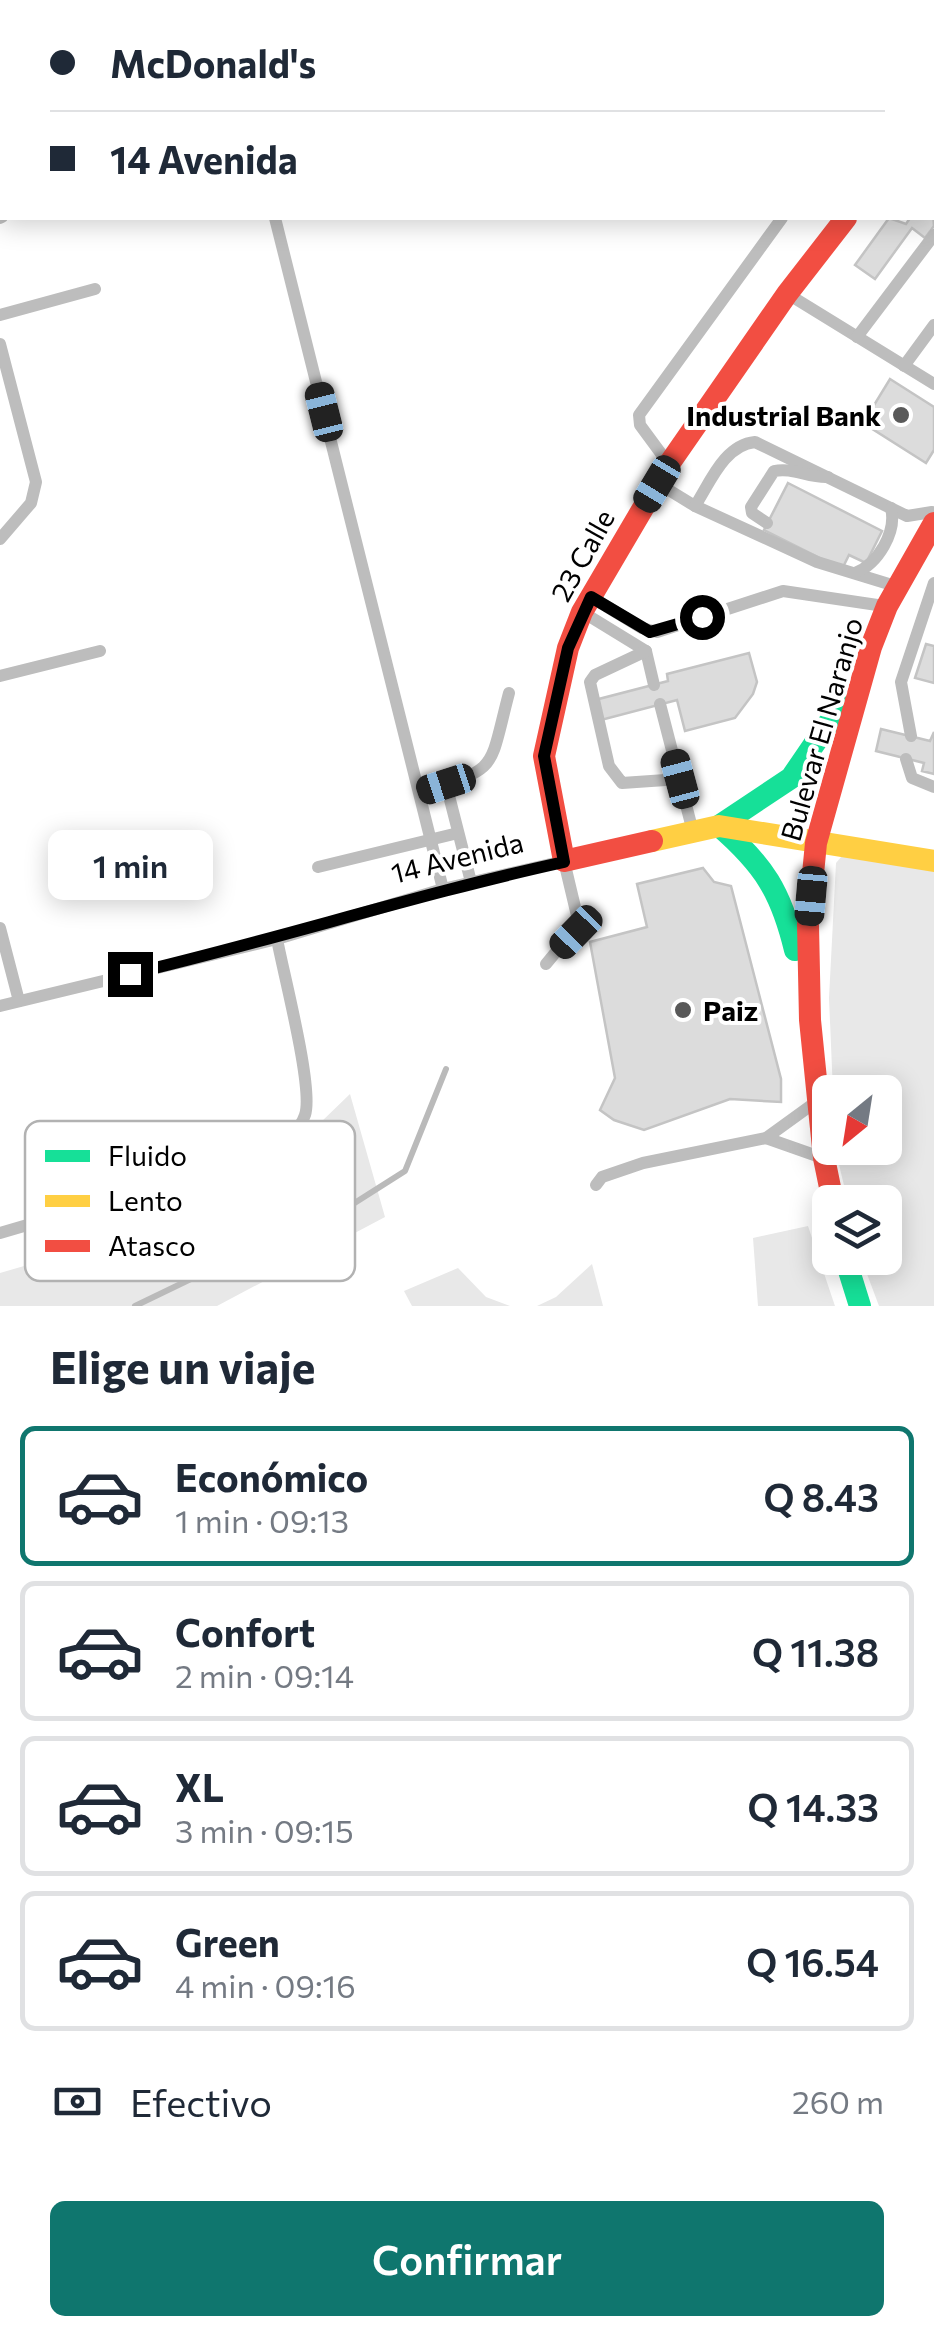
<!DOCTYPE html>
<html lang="es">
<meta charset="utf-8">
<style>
:root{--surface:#fff;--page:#f6f6f7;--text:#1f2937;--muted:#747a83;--line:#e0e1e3;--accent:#0f766e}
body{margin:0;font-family:Commissioner,sans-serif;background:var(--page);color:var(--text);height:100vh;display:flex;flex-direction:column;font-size:38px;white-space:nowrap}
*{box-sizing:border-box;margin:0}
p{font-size:32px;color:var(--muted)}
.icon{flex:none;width:55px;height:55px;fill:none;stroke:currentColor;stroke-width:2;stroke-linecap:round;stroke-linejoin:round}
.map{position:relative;height:1306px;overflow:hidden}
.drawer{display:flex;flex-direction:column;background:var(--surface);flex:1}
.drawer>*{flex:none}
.guide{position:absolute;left:0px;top:0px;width:935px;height:220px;box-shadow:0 5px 25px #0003;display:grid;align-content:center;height:220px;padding:0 50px;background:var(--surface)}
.needle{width:65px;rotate:210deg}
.buttons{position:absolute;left:812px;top:1075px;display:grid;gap:20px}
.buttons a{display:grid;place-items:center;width:90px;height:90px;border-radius:15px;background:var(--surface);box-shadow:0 5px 25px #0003;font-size:50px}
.end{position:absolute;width:45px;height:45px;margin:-22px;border:12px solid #000;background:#fff;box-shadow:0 0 0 5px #fff}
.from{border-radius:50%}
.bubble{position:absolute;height:70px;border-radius:15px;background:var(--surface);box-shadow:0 5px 25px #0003;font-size:32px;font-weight:600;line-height:70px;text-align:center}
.car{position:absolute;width:30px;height:60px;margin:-30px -15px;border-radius:12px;box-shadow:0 0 8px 2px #0007;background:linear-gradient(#222 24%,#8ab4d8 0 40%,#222 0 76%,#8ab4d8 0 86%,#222 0)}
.guide b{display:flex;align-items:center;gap:35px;height:95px;font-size:38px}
.guide b+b{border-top:2px solid var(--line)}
.guide i{width:25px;height:25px;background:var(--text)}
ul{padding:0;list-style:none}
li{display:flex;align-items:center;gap:30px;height:140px;margin:0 20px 15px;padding:0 30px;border:5px solid var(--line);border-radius:15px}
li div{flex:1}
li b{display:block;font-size:38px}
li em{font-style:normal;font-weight:600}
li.selected{border-color:var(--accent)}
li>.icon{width:90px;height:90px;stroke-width:1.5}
h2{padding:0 50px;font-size:45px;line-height:120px}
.pay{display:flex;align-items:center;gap:25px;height:110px;padding:0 50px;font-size:38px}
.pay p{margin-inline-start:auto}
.primary-button{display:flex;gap:20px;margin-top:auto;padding:20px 50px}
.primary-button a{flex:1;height:115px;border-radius:15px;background:var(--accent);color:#fff;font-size:40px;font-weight:600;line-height:115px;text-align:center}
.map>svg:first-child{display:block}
.green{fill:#e8e8e8}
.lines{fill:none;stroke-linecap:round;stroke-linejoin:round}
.stream{stroke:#bababa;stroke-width:6}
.building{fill:#dcdcdc;stroke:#c4c4c4;stroke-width:2.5}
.lane{stroke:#bdbdbd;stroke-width:12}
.street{stroke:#bdbdbd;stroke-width:25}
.fast{stroke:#16e098;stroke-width:22}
.slow{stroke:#ffcf43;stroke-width:22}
.jam{stroke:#f24e42;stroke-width:22}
.route{stroke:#000;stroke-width:12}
.poi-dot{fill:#595959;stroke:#fff;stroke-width:4}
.labels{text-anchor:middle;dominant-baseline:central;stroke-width:8;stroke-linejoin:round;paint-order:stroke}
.poi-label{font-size:28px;font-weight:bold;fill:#000;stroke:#fff;text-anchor:end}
.street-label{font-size:28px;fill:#000;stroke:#fff}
.key{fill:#fff;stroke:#b2b2b2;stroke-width:2.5}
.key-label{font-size:28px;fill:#000}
</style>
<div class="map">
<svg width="934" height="1306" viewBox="0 0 934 1306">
<rect width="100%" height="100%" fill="#fff"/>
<g class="green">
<polygon points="371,0 934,0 934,5 377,2"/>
<polygon points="842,856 934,869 934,1306 879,1306 861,1258 885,1258 885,1202 848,1202 835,1148 885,1148 885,1092 833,1092 829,998 836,863"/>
<polygon points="350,1094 385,1217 217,1306 0,1306 0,1273 203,1214 260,1181"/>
<polygon points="808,1226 835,1306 758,1306 753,1238"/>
<polygon points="592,1264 603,1306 537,1306 556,1297"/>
<polygon points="458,1268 486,1297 510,1306 412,1306 404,1291"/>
</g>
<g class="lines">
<polyline class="stream" points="135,1306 224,1263 301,1237 405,1171 446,1069"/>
</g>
<g class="building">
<polygon points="932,199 934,226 925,238 912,228 875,279 855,265 889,218 906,224 910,218 932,218"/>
<polygon points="890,379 934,407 934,450 926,463 863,423"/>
<polygon points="788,483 882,531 866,563 849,555 842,569 764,530"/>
<polygon points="926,644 934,646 934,683 915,678"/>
<polygon points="749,653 757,682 753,694 735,718 685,731 677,700 601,720 595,700 668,681 667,674"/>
<polygon points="881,729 930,741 934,732 934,774 922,771 924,763 876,751"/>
<polygon points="703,868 714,882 731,886 781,1079 781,1102 730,1099 644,1130 614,1120 600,1110 615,1078 590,942 647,927 637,884"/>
</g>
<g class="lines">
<g class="lane">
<polyline points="252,0 256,2"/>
<polyline points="219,2 220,0"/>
<polyline points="0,136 2,136"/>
<polyline points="0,218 2,217"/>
<polyline points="275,218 443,889"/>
<polyline points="791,296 934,384"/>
<polyline points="0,315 95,289"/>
<polyline points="857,337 934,235"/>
<polyline points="0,344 36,482 31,503 0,539"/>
<polyline points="904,366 934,325"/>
<polyline points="668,463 640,425 639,415 782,218"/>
<polyline points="659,484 695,506 817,562 892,585"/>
<path d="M695 506C710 483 724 445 755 442L907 516 932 512"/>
<path d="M767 523 752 513 751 507 774 471C793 467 808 478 828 477"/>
<path d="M855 573C878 564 897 532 891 508"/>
<polyline points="591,597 642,628 657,632 783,591 884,606"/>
<polyline points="584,613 646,651 654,685"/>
<polyline points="646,651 595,675 590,682 609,766 622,783 680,779"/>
<polyline points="0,676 100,651"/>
<polyline points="660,704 692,828"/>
<polyline points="911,736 901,682 934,583"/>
<polyline points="906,759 912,778 934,787"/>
<polyline points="446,784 471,882"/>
<path d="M420 793C500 767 488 773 509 693"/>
<polyline points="318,867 458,833"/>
<polyline points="0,928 19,1001"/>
<polyline points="0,1006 277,939 443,889 564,861 579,924 546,964"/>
<polyline points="766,1138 820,1157"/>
<polyline points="596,1185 602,1177 643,1163 766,1138 813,1104"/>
<path d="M0 1233 253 1159C272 1148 298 1137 305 1115 314 1089 283 972 277 939"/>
</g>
<g class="street">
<polyline points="932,118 934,117"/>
<polyline points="932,160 934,161"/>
</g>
<g class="fast">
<path d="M795 950C781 892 764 865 719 826L791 778 843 702"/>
<polyline points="845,1258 860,1306"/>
</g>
<polyline class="slow" points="652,841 719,826 934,861"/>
<g class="jam">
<polyline points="652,841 564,861 544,756 568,648 582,612 669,464 787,294 846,218"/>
<polyline points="833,1202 824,1158 810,1020 808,925 816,843 871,647 887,606 934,523"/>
</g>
</g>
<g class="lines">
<path class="route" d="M130 974C275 940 418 894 564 862L544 756 568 648 591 597 650 632 702 617"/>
</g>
<g class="poi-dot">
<circle cx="901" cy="415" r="10"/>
<circle cx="683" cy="1010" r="10"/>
</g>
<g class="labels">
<g class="poi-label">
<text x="881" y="415">Industrial Bank</text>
<text x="703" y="1010" text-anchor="start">Paiz</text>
</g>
<g class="street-label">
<text transform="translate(582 555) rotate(-61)">23 Calle</text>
<text transform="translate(821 729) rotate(-74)">Bulevar El Naranjo</text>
<text transform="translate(457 857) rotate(-14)">14 Avenida</text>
</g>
</g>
<rect x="25" y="1121" width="330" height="160" rx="15" class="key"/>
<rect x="45" y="1150" width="45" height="12" fill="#16e098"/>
<rect x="45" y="1195" width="45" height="12" fill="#ffcf43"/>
<rect x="45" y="1240" width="45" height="12" fill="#f24e42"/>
<g class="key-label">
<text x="108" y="1166">Fluido</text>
<text x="108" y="1211">Lento</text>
<text x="108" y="1256">Atasco</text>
</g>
</svg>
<div class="buttons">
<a><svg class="needle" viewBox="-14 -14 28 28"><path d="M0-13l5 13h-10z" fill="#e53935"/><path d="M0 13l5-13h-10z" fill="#747a83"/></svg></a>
<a><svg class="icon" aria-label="layers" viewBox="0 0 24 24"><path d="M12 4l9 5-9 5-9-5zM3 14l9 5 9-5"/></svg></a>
</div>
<i class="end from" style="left:702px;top:617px"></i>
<i class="end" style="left:130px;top:974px"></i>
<div class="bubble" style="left:48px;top:830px;width:165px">1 min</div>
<i class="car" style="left:324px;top:412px;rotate:346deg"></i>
<i class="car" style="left:657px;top:484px;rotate:211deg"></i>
<i class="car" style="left:680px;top:779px;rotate:345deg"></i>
<i class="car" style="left:446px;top:784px;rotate:252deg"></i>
<i class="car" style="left:811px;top:896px;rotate:185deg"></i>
<i class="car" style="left:576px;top:932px;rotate:224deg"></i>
<div class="guide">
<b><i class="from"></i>McDonald's</b>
<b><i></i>14 Avenida</b>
</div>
</div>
<section class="drawer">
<h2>Elige un viaje</h2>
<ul>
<li class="selected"><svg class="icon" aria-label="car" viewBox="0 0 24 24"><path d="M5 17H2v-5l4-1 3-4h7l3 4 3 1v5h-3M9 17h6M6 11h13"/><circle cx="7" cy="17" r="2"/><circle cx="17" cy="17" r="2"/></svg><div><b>Económico</b><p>1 min · 09:13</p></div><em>Q 8.43</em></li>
<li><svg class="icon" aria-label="car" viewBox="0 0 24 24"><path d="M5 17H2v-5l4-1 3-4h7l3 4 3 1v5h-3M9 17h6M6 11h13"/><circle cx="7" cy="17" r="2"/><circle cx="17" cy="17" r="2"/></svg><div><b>Confort</b><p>2 min · 09:14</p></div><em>Q 11.38</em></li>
<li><svg class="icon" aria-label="car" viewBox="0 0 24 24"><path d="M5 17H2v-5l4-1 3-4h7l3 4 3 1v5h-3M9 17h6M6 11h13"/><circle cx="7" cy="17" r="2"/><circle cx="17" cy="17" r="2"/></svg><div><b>XL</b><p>3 min · 09:15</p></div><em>Q 14.33</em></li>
<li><svg class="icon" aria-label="car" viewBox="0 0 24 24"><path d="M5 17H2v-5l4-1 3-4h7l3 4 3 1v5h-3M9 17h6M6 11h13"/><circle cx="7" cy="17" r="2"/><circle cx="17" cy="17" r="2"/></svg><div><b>Green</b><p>4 min · 09:16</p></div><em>Q 16.54</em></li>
</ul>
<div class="pay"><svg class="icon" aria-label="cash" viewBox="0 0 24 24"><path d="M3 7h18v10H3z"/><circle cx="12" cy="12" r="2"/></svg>Efectivo<p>260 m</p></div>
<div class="primary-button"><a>Confirmar</a></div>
</section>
